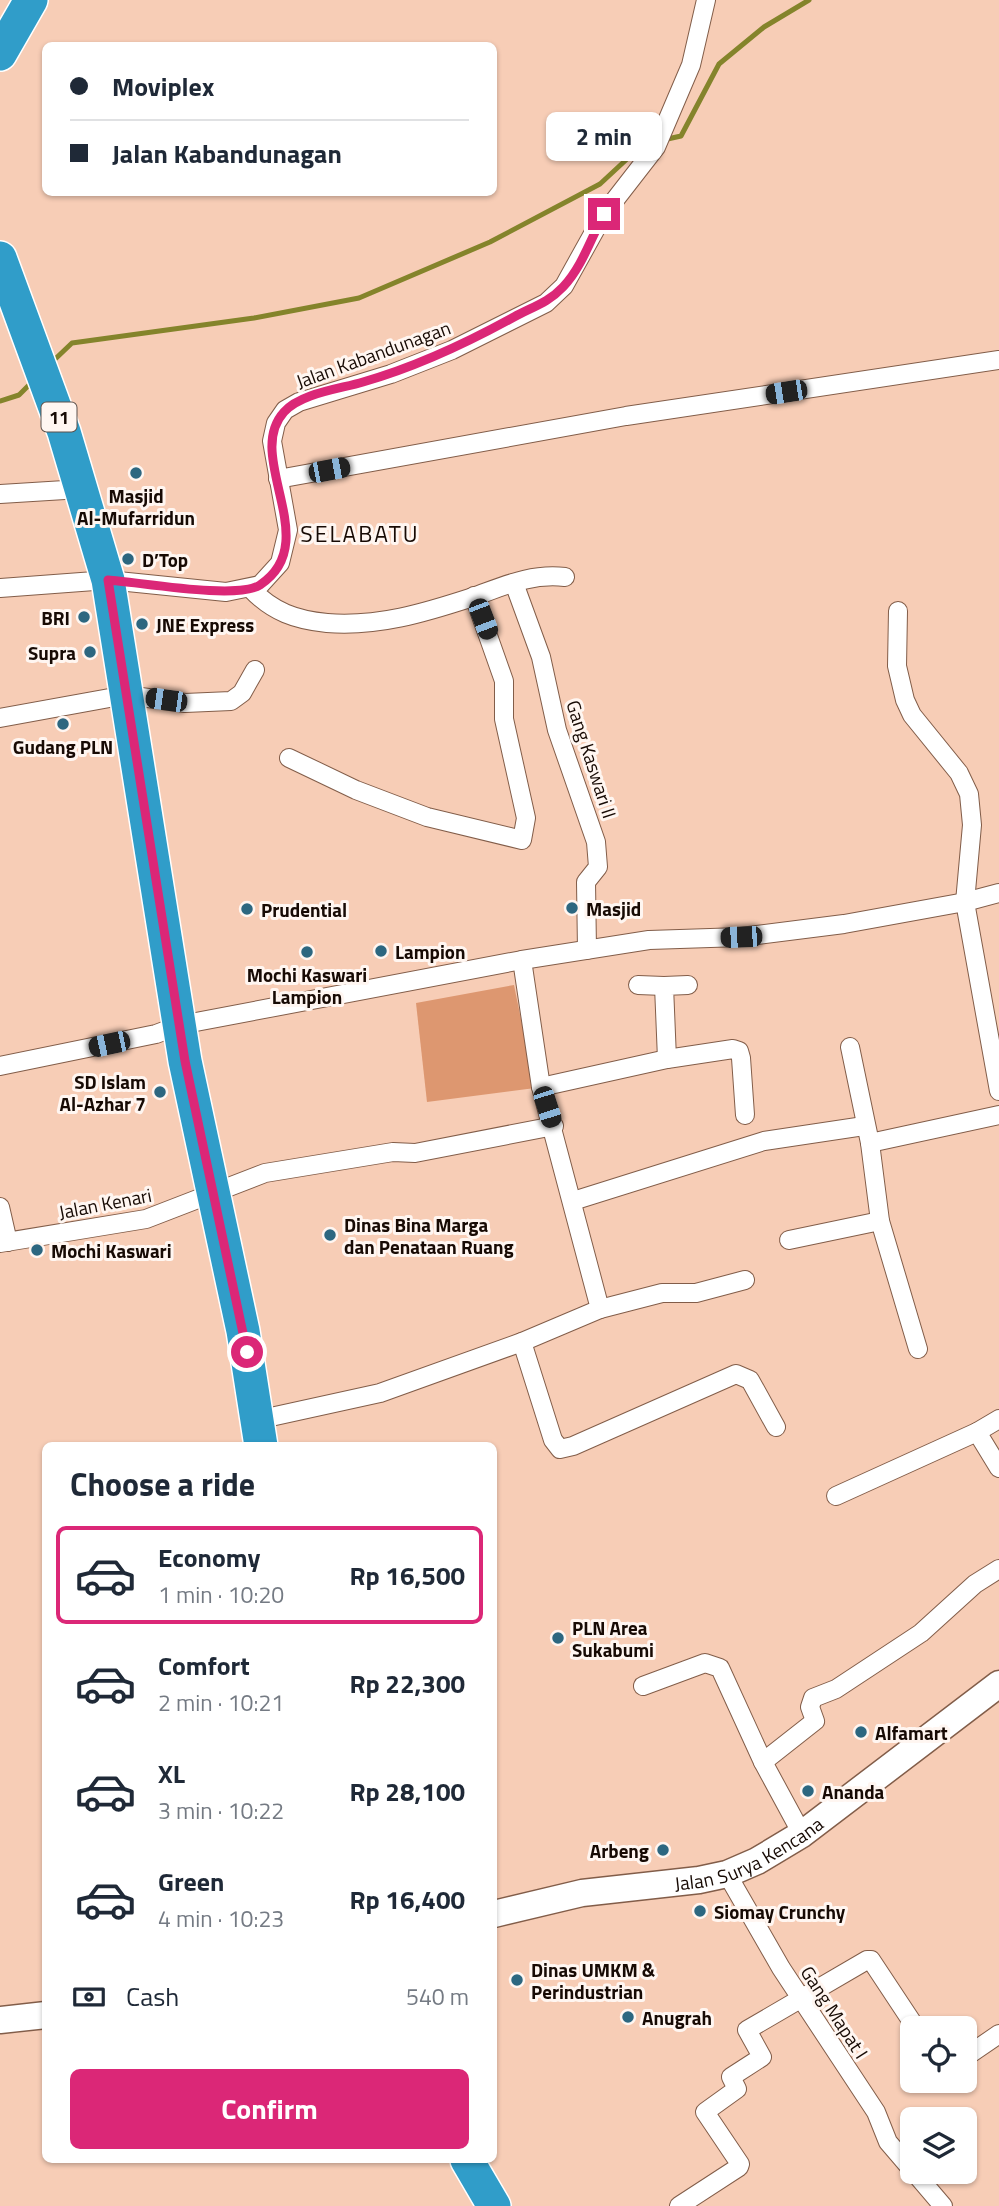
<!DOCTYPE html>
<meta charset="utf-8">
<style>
:root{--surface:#fff;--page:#f2f2f3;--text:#1f2937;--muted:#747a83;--line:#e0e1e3;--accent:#db2777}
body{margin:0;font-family:"Titillium Web",sans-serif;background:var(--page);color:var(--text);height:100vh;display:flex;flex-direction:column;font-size:26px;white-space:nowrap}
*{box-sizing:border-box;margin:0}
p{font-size:23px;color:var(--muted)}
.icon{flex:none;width:38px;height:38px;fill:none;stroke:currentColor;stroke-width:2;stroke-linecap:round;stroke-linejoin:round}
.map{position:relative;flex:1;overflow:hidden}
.details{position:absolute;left:42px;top:1442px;width:455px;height:721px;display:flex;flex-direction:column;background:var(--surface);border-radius:10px;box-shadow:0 2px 5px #0004}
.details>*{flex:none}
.hud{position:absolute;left:42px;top:42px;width:455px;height:154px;border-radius:10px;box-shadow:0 2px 5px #0004;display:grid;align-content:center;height:154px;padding:0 28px;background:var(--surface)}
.tools{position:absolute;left:900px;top:2016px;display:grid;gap:14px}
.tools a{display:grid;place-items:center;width:77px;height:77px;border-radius:10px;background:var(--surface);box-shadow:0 2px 5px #0004;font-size:35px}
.end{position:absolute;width:32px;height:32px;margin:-16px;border:9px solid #db2777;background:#fff;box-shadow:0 0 0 4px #fff}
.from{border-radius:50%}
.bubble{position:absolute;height:49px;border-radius:10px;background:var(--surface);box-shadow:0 2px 5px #0004;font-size:23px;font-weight:700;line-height:49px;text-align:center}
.car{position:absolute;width:21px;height:42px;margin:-21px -10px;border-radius:9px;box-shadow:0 0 5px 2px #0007;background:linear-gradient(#222 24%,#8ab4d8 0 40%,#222 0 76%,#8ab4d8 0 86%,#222 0)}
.hud b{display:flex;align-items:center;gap:24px;height:66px;font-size:26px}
.hud b+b{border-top:2px solid var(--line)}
.hud i{width:18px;height:18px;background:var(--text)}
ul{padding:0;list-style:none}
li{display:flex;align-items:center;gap:21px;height:98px;margin:0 14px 10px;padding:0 14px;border:4px solid transparent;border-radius:10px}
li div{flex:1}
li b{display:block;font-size:26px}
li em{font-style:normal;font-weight:700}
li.on{border-color:var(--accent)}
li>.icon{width:63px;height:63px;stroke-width:1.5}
h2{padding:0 28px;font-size:32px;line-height:84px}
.pay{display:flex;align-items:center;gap:18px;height:77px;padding:0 28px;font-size:26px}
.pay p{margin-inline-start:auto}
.primary-button{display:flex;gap:14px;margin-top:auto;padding:14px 28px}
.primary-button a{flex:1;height:80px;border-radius:10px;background:var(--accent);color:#fff;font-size:28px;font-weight:700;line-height:80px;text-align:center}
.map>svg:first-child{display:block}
.green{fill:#dd9770}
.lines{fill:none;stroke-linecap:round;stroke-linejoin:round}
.stream{stroke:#84842b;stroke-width:5}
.street-casing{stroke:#825d49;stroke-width:20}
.secondary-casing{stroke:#825d49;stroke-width:29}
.highway-casing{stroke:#fff;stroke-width:36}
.street{stroke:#fff;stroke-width:18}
.secondary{stroke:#fff;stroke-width:26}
.highway{stroke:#309dc9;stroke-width:33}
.route{stroke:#db2777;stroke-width:9}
.poi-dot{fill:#2d6780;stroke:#fff6f1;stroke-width:2.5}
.labels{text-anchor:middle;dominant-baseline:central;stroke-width:6;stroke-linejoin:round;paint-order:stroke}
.shield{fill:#fff6f1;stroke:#5d514b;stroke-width:2}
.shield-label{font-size:18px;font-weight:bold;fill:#170a04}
.street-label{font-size:19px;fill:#170a04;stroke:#fff6f1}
.poi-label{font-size:19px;font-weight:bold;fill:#170a04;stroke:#fff6f1;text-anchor:start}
.quarter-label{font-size:23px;letter-spacing:2px;fill:#170a04;stroke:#fff6f1}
</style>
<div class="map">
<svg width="999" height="2206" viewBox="0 0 999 2206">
<rect width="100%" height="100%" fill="#f7cdb6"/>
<polygon class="green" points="514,985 535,1088 427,1102 416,1003"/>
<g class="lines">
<g class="stream">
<polyline points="663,140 681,136 719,64 764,27 809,0"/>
<polyline points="51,363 72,343 254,318 359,298 490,242 600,184 641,146 654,143"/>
<polyline points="0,401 19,395 32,382"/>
</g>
<defs>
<g id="street">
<polyline points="278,479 626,416 999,360"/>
<polyline points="0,494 81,489"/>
<polyline points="514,583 541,657 557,730 596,842 598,867 586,882 587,950"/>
<polyline points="0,588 108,580 226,592 260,585 280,563 288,530 272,441 276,423 285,410 299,402 391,374 452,350 546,303 564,286 604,214 656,147 691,65 706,0"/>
<path d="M251 589C273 612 296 620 327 623 378 627 424 613 473 597 504 586 531 573 565 577"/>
<polyline points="898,611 897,666 905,700 912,715 959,773 969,794 972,825 965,902 999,1091"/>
<polyline points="0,718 126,695 185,703 231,701 242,693 255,670"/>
<polyline points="289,758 356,790 427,817 522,840 526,818 504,719 504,681 474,596"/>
<polyline points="638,985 664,986"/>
<polyline points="850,1047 870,1143 880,1221 918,1349"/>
<polyline points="667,1059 664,986 688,985"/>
<polyline points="0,1066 156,1034 180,1025 522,960 649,940 741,937 844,924 965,902 999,893"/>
<polyline points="541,1087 667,1059 733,1049 739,1051 741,1058 745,1115"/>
<polyline points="870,1143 999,1115"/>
<polyline points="573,1201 764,1141 864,1126"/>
<polyline points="0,1207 8,1242"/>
<polyline points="789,1240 880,1221"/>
<polyline points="0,1243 146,1219 265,1173 393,1152 415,1153 554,1126"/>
<polyline points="600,1309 662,1293 696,1293 745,1280"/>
<polyline points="522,1342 553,1440 560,1449 573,1446 736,1374 750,1380 776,1427"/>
<polyline points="999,1419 977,1432 999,1468"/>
<polyline points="257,1420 380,1393 522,1342 600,1309 541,1087 522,960"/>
<polyline points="836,1496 977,1432"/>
<polyline points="643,1686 705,1663 720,1668 763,1762 802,1834"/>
<polyline points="763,1762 815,1721 810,1707 813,1698 836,1689 921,1633 975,1584 999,1569"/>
<polyline points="727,1874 781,1968 876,2112 888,2142 912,2170"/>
<polyline points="964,2058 999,2034"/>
<polyline points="914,2172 943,2206"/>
<polyline points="679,2206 739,2167 740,2164 705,2112 737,2089 731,2077 762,2057 747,2030 867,1960 871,1960 916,2028"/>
</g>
<g id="secondary">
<path id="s1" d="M494 1914 582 1893 699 1880 727 1874 757 1861 802 1834 999 1684"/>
<polyline points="0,2020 46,2015"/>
</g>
<g id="highway">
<polyline points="0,54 31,0"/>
<polyline points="0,258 64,432 108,580 185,1061 243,1331 261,1446"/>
<polyline points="467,2160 494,2206"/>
</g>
</defs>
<use href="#street" class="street-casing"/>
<use href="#secondary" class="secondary-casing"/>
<use href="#highway" class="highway-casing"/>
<use href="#street" class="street"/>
<use href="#secondary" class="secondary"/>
<use href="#highway" class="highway"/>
</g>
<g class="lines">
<path class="route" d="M247 1352 185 1061 108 580C139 582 237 600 260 585 325 542 243 457 284 412 301 393 340 389 363 382 416 367 465 344 514 317 532 307 548 303 563 287 582 267 591 238 604 214"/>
</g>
<g class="poi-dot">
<circle cx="136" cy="473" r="7"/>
<circle cx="128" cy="559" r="7"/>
<circle cx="84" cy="617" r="7"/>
<circle cx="142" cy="624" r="7"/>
<circle cx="90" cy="652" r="7"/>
<circle cx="63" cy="724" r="7"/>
<circle cx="572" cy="908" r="7"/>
<circle cx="247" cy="909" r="7"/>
<circle cx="381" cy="951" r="7"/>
<circle cx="307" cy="952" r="7"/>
<circle cx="160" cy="1092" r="7"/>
<circle cx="330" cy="1235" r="7"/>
<circle cx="37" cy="1250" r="7"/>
<circle cx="558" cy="1638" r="7"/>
<circle cx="861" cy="1732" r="7"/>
<circle cx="808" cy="1791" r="7"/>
<circle cx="663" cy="1850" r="7"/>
<circle cx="700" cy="1911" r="7"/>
<circle cx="517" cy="1980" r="7"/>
<circle cx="628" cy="2017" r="7"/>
</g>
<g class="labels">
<rect class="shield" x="41.5" y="402.5" width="35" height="29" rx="5"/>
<g class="shield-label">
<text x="59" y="417">11</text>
</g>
<g class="street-label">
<text transform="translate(373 354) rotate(-20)">Jalan Kabandunagan</text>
<text transform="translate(592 759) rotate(72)">Gang Kaswari II</text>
<text transform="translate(105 1203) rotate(-11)">Jalan Kenari</text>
<text stroke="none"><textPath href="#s1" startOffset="264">Jalan Surya Kencana</textPath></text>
<text transform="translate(835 2012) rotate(57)">Gang Mapat I</text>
</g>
<g class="poi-label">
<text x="136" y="495" text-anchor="middle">Masjid<tspan x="136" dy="22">Al-Mufarridun</tspan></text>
<text x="142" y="559">D’Top</text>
<text x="70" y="617" text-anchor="end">BRI</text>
<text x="156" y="624">JNE Express</text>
<text x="76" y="652" text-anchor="end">Supra</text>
<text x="63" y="746" text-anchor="middle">Gudang PLN</text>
<text x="586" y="908">Masjid</text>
<text x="261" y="909">Prudential</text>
<text x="395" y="951">Lampion</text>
<text x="307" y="974" text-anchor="middle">Mochi Kaswari<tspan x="307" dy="22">Lampion</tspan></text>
<text x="146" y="1081" text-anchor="end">SD Islam<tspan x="146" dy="22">Al-Azhar 7</tspan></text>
<text x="344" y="1224">Dinas Bina Marga<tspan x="344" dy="22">dan Penataan Ruang</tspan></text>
<text x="51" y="1250">Mochi Kaswari</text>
<text x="572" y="1627">PLN Area<tspan x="572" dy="22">Sukabumi</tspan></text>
<text x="875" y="1732">Alfamart</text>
<text x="822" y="1791">Ananda</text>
<text x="649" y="1850" text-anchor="end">Arbeng</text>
<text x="714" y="1911">Siomay Crunchy</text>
<text x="531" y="1969">Dinas UMKM &amp;<tspan x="531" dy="22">Perindustrian</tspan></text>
<text x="642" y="2017">Anugrah</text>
</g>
<g class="quarter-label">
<text x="360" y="533">SELABATU</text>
</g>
</g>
</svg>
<div class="tools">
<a><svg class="icon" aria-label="locate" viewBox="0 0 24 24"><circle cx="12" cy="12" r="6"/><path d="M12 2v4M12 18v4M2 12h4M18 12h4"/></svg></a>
<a><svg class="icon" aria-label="layers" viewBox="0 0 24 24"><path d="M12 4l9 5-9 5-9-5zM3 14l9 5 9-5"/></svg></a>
</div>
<i class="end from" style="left:247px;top:1352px"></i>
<i class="end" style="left:604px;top:214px"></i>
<div class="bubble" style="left:546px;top:112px;width:116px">2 min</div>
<i class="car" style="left:786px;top:392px;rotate:261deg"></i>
<i class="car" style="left:329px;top:470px;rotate:79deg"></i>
<i class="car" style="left:483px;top:619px;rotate:159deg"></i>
<i class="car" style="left:166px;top:700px;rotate:278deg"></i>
<i class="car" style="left:741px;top:937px;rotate:268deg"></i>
<i class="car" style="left:109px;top:1044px;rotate:258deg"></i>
<i class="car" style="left:547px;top:1107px;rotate:162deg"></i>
<div class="hud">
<b><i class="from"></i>Moviplex</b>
<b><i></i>Jalan Kabandunagan</b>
</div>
<section class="details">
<h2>Choose a ride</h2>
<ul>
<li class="on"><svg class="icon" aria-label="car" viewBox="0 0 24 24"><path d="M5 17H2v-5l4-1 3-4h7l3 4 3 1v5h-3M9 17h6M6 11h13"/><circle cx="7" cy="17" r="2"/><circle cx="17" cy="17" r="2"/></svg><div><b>Economy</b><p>1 min · 10:20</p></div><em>Rp 16,500</em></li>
<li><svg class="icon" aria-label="car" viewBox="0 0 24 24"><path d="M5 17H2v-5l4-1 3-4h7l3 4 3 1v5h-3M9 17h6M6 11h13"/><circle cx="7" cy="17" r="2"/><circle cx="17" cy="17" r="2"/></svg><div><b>Comfort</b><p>2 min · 10:21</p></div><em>Rp 22,300</em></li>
<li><svg class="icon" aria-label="car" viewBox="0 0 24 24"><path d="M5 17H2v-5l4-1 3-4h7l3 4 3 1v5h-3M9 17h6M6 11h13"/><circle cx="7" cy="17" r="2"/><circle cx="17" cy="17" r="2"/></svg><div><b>XL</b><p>3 min · 10:22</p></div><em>Rp 28,100</em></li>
<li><svg class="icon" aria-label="car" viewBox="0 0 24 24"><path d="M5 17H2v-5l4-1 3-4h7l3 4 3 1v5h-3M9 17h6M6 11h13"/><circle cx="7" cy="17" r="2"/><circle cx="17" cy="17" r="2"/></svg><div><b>Green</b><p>4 min · 10:23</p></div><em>Rp 16,400</em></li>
</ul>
<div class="pay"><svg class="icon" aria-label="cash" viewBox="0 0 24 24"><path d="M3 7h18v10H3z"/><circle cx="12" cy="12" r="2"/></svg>Cash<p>540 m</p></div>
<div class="primary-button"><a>Confirm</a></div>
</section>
</div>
